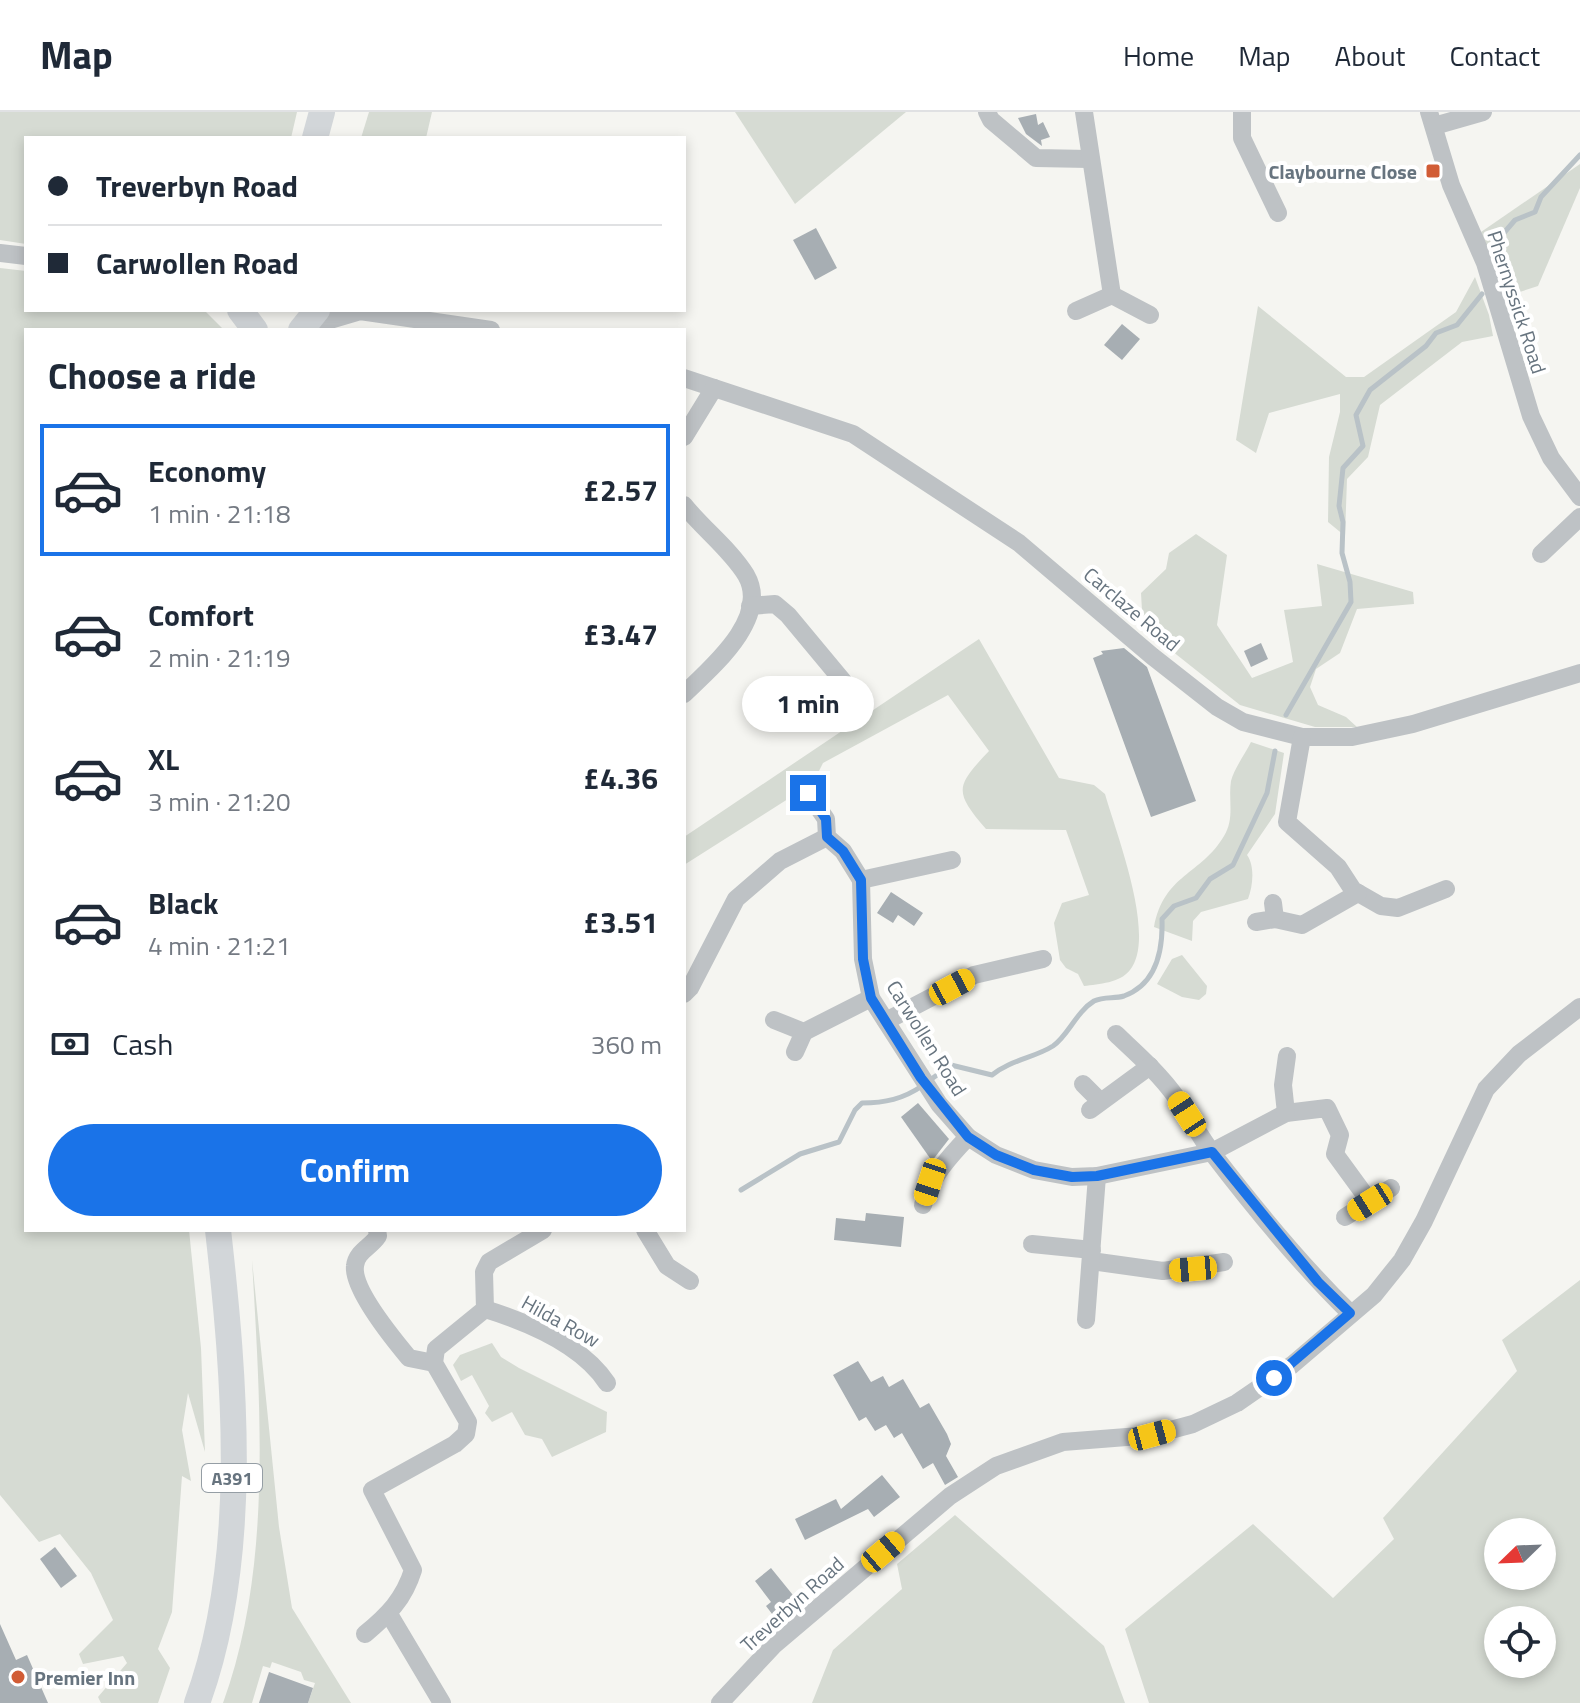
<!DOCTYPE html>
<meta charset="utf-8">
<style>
:root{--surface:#fff;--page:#f2f2f3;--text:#1f2937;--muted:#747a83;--line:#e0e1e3;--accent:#1a73e8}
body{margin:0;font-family:"Titillium Web",sans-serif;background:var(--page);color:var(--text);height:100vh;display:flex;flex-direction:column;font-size:30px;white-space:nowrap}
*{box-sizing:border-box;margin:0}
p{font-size:26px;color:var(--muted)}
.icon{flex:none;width:44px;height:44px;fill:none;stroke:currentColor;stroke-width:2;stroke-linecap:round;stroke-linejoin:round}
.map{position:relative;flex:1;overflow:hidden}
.sheet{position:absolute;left:24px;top:216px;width:662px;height:904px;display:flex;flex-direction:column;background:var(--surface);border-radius:0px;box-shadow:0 4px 12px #0003}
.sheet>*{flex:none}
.top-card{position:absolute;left:24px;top:24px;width:662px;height:176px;border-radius:0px;box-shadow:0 4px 12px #0003;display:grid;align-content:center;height:176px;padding:0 24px;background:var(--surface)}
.needle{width:52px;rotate:247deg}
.tools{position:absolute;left:1484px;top:1406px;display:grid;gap:16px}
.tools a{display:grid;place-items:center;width:72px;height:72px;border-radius:50%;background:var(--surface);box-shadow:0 4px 12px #0003;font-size:40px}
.end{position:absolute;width:36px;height:36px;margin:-18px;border:10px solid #1a73e8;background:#fff;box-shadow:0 0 0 4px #fff}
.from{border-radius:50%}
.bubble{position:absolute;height:56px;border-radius:28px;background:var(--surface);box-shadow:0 4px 12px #0003;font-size:26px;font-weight:700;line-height:56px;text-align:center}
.car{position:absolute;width:24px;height:48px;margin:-24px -12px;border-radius:10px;box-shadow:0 0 6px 2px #0007;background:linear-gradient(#f5c518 24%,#345 0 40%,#f5c518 0 76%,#345 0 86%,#f5c518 0)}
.top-card b{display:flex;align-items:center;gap:28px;height:76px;font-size:30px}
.top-card b+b{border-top:2px solid var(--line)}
.top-card i{width:20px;height:20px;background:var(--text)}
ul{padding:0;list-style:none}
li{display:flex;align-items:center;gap:24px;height:132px;margin:0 16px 12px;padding:0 8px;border:4px solid transparent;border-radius:0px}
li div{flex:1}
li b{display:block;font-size:30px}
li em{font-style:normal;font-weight:700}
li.on{border-color:var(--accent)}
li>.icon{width:72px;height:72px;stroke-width:1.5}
h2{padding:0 24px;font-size:36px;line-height:96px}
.pay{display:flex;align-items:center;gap:20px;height:88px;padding:0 24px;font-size:30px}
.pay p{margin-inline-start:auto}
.primary-button{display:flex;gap:16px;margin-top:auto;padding:16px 24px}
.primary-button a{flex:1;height:92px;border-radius:48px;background:var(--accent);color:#fff;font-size:32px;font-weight:700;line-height:92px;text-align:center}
header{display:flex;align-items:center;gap:48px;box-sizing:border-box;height:112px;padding:0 40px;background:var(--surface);border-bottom:2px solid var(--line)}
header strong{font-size:38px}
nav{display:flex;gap:44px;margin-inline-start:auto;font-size:28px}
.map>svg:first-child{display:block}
.green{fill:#d6dbd3;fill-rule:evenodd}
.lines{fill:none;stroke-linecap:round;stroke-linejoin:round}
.stream{stroke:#b9c2c7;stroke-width:5}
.building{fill:#a7aeb3}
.minor{stroke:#bec2c5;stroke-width:18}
.highway{stroke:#d2d6d9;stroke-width:26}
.route{stroke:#1a73e8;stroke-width:10}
.poi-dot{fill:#d15c35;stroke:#fff;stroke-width:3}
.labels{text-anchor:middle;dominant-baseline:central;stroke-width:8;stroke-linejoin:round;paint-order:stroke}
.shield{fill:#fff;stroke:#959ea5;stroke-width:2}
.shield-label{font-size:18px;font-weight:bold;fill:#67747f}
.poi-label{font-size:20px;font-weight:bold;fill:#67747f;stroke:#fff;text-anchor:end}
.street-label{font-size:20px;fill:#67747f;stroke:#fff}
</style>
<header>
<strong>Map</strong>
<nav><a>Home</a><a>Map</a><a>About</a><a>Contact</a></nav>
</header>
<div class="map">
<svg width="1580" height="1591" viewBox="0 0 1580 1591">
<rect width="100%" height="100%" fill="#f5f5f1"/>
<g class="green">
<polygon points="0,0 297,0 291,26 26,26 26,132 0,128"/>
<polygon points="369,0 432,0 426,26 361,26"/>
<polygon points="735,0 906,0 795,92"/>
<polygon points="1580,52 1580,76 1538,174 1501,186 1481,120"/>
<polygon points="0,156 26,159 26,198 204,198 224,218 26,218 26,1118 189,1118 201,1236 205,1340 188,1281 182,1318 191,1369 182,1364 172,1500 158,1537 170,1556 158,1591 101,1591 98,1585 127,1551 123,1544 83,1552 79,1542 113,1508 91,1461 60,1422 39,1430 0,1383"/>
<polygon points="1475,165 1489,203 1493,224 1462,230 1380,293 1368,345 1347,367 1345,424 1328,410 1329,345 1340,300 1340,282 1269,301 1256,341 1236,328 1258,194 1346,265 1364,265 1456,200"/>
<polygon points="1196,422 1227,443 1217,513 1252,566 1293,550 1284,498 1322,494 1317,452 1413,480 1414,492 1357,497 1340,541 1316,557 1310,575 1318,593 1346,605 1357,615 1315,615 1240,593 1143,516 1141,481 1166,457 1169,441"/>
<path d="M979 527 1059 666 1094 673 1105 682C1116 721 1157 825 1130 858 1120 871 1099 872 1084 874L1078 862 1066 856 1060 848 1054 811 1062 791 1089 783 1066 718 986 717C953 679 956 674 989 639L948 583 823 651 813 671 684 753V725Z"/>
<path d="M1251 630 1284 641 1275 702 1247 743C1255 754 1253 774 1248 787L1201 800 1193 809 1192 829 1154 815C1164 762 1201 763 1224 724 1235 706 1228 688 1231 669 1234 657 1245 642 1251 630Z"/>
<polygon points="1182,843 1207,874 1206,882 1199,888 1182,885 1157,872 1172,847"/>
<path d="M252 1148 279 1415 292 1496 351 1591H308L315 1571 304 1568 301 1560 272 1550 270 1556 263 1554 252 1591H223C273 1455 260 1291 252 1148Z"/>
<path d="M1580 1168V1591H1149L1125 1517 1253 1412 1333 1486 1394 1427 1383 1406 1517 1259 1502 1228ZM1498 1420H1542V1464H1498ZM1498 1508H1542V1552H1498Z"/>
<polygon points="492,1231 501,1245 519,1256 607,1300 606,1320 552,1345 542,1327 525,1323 512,1300 492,1310 485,1301 489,1294 472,1263 461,1269 453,1253 460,1243"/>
<polygon points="955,1403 1104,1534 1125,1591 812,1591 833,1538 902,1477 897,1452"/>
</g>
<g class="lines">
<g class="stream">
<polyline points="1503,137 1503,122 1515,108 1535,100 1541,85 1580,43"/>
<polyline points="1286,603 1351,490 1350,470 1342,441 1343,410 1339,394 1343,356 1363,334 1356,303 1370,278 1426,234 1436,221 1457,213 1482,182"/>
<path d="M930 968 951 953 992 963C1010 948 1034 946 1053 934 1068 924 1076 900 1094 889 1104 884 1114 887 1124 884 1157 872 1163 837 1162 807L1174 794 1196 786 1210 767 1233 753 1267 681 1275 639"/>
<path d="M741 1078 800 1042 839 1030 855 998 862 991C885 991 903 987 922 974"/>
</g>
</g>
<g class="building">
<polygon points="1036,2 1038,13 1043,10 1050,25 1041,28 1042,34 1026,22 1018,6"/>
<polygon points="816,116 837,156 815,168 793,128"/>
<polygon points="1122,212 1140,227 1122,248 1104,233"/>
<polygon points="1261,531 1268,547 1251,555 1244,539"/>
<polygon points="1124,536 1147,555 1196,689 1151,705 1093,546 1103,542 1101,539"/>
<polygon points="891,780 923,801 914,814 898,803 893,811 877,801"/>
<polygon points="918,991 949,1027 932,1049 901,1005"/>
<polygon points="866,1101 904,1105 901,1135 834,1128 836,1106 865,1109"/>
<polygon points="858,1249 871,1270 883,1264 889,1275 903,1267 920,1296 929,1291 947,1322 951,1332 946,1344 958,1365 945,1373 933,1351 923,1357 902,1321 894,1326 886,1313 875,1319 866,1305 859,1309 833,1263"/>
<polygon points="882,1363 900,1385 874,1405 868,1397 805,1428 795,1407 836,1387 841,1397"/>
<polygon points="55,1435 77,1464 61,1476 40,1447"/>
<polygon points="771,1456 801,1493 779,1511 766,1494 771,1490 755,1469"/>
<polygon points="0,1512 16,1548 27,1543 48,1591 0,1591"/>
<polygon points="269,1560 313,1576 308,1591 259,1591"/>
</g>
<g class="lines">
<g class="minor">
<polyline points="987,0 991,8 1036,46 1089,47"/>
<polyline points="1084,0 1112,183 1150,203"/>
<polyline points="1242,0 1242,26 1278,101"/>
<polyline points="1429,0 1451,73 1485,151 1531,304 1551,346 1580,385"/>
<polyline points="1434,14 1483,0"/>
<polyline points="0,141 26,144"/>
<polyline points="1076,199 1112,183"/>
<polyline points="306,215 360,199 491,218"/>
<polyline points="684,266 853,322 1019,431 1152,544 1217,595 1243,610 1302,625 1352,625 1413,612 1580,561"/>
<polyline points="684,325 714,276"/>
<path d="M684 393C703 417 730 437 746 463 771 506 711 556 684 582"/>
<polyline points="1541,442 1580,405"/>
<polyline points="750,494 775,492 788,503 862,592"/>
<polyline points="1302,625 1287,710 1338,755 1353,778 1381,794 1398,796 1446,777"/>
<polyline points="808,681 826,707 827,725 843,739 861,768 863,847 871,886 939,992 968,1025 996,1043 1034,1058 1072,1065 1097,1064 1212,1040 1286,1001 1327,996 1340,1023 1335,1042 1370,1090"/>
<polyline points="861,768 952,748"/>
<polyline points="1275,807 1302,813 1358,781"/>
<polyline points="1256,810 1275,807 1273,791"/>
<polyline points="684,882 690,876 736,787 780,749 827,725"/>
<polyline points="774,908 804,920 795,940"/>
<polyline points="886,909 974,863 1043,847"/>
<polyline points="804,920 871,886"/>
<path d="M1116 922C1137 942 1159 961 1176 985 1189 1003 1199 1024 1213 1042 1255 1097 1300 1152 1350 1201"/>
<polyline points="1083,972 1099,988"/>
<polyline points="1090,998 1150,954"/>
<polyline points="1286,1001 1283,973 1287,944"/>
<path d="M923 1093C932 1064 947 1047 968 1025"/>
<polyline points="1345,1105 1391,1076"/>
<path d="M377 1118 378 1124C371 1135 356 1140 355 1154 352 1177 394 1228 409 1246L434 1251"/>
<polyline points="645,1118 667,1154 690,1169"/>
<polyline points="1032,1132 1092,1138"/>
<polyline points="1091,1149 1163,1159 1224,1150"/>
<path d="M485 1197C527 1210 582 1233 607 1271"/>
<polyline points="1086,1208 1097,1064"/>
<polyline points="389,1502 442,1591"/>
<path d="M365 1522C388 1503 404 1487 413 1458L372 1378 455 1332 466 1322 468 1310 434 1251 436 1237 485 1197 484 1160 489 1150 543 1118"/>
<polyline points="720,1591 773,1534 950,1384 996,1354 1063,1330 1152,1323 1193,1312 1237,1291 1292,1253 1374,1183 1402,1148 1424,1109 1486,977 1519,942 1580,895"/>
</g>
<g class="highway">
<polyline points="315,26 322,0"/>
<polyline points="240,198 255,218"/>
<polyline points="301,218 317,198"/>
<path d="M197 1591C250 1447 235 1268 218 1118"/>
</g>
</g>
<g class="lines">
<polyline class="route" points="808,681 826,707 827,725 843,739 861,768 863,847 871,886 921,966 968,1025 996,1043 1034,1058 1072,1065 1097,1064 1212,1040 1318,1170 1350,1201 1274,1266"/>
</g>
<g class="poi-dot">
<rect x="1425" y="51" width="16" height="16" rx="4"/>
<circle cx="18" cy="1565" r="8"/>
</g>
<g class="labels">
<rect class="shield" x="202" y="1352" width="60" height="28" rx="6"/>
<g class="shield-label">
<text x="232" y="1366">A391</text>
</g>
<g class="poi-label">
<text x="1417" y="59">Claybourne Close</text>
<text x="34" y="1565" text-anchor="start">Premier Inn</text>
</g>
<g class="street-label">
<text transform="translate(1517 190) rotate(72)">Phernyssick Road</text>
<text transform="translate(1132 497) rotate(40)">Carclaze Road</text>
<text transform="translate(927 926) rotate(58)">Carwollen Road</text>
<text transform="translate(561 1209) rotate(29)">Hilda Row</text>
<text transform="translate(792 1492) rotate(-42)">Treverbyn Road</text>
</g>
</g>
</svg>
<div class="tools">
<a><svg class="needle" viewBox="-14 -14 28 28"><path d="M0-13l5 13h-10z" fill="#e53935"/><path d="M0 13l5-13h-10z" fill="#747a83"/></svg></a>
<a><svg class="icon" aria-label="locate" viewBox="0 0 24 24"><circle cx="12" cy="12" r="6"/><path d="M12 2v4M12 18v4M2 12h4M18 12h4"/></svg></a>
</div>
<i class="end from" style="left:1274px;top:1266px"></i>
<i class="end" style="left:808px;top:681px"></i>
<div class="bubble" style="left:742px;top:564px;width:132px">1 min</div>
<i class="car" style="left:952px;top:875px;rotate:62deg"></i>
<i class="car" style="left:1187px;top:1002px;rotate:327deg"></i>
<i class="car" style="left:930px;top:1070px;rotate:198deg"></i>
<i class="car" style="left:1370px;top:1090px;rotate:238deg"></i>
<i class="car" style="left:1193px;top:1157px;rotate:265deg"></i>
<i class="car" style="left:1152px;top:1323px;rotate:75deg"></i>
<i class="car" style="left:883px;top:1440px;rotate:50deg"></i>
<div class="top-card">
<b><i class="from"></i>Treverbyn Road</b>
<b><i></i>Carwollen Road</b>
</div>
<section class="sheet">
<h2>Choose a ride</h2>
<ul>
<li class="on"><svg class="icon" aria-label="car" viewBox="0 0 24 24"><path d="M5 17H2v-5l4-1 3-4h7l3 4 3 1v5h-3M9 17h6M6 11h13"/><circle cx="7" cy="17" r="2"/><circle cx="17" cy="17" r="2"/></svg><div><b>Economy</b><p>1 min · 21:18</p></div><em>£2.57</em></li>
<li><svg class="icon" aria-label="car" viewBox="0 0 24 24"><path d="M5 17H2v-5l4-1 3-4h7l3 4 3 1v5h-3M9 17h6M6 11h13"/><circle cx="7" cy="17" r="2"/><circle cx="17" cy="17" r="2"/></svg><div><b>Comfort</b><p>2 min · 21:19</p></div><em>£3.47</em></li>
<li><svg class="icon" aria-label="car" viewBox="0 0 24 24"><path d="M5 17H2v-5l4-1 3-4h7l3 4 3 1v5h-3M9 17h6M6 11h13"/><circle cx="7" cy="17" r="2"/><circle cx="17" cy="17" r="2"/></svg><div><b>XL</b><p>3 min · 21:20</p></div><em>£4.36</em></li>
<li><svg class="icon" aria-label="car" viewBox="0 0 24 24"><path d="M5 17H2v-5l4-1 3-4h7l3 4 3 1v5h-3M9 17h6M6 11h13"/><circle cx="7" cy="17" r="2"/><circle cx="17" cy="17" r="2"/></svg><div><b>Black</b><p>4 min · 21:21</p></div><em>£3.51</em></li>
</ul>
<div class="pay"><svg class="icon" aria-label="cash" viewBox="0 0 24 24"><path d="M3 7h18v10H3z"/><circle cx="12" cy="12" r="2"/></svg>Cash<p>360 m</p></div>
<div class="primary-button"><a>Confirm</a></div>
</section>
</div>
